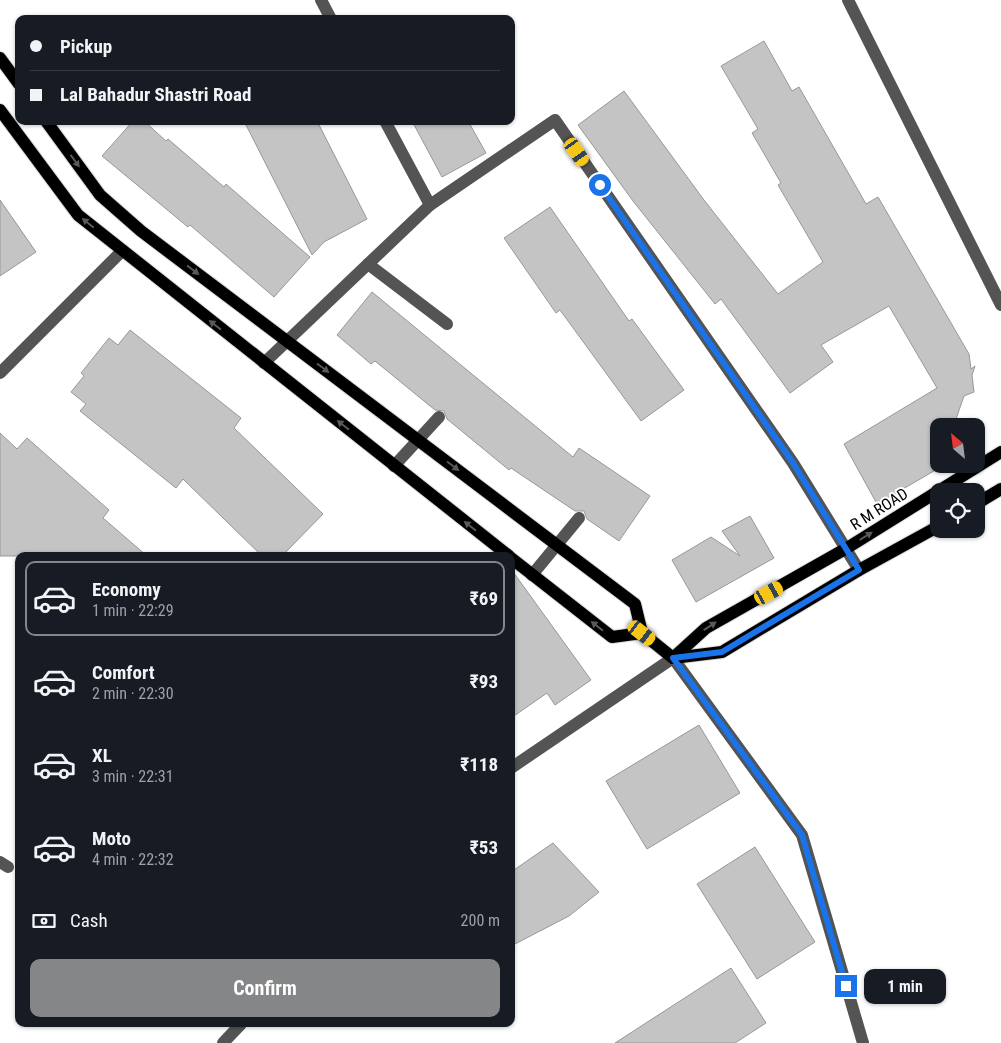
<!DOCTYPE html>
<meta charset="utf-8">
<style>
:root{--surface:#171b24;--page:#20242c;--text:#f1f3f6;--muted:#9ea1a6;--line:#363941;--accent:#858687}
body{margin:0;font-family:"Roboto Condensed",sans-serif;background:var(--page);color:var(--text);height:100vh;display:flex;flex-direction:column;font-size:19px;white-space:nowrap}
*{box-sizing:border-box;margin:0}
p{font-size:16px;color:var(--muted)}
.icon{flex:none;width:28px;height:28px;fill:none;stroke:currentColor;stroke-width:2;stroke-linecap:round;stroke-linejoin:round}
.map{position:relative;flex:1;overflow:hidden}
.sheet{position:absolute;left:15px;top:552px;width:500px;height:475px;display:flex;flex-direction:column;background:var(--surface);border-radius:10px;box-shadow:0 1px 4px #0004}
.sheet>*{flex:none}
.banner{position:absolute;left:15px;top:15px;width:500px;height:110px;border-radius:10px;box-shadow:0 1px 4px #0004;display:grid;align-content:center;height:110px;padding:0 15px;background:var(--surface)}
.needle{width:32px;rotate:332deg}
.buttons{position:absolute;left:930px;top:418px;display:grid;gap:10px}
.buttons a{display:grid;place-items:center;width:55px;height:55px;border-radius:10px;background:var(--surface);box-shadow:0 1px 4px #0004;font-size:25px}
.end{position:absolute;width:22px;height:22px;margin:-11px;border:6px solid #1a73e8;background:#fff;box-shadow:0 0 0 2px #fff}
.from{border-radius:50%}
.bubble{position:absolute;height:35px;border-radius:10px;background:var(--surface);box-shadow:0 1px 4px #0004;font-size:16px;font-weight:700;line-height:35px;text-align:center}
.car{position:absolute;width:15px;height:30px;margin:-15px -8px;border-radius:6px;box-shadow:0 0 4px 1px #0007;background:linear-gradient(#f5c518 24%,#345 0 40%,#f5c518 0 76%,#345 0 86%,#f5c518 0)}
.banner b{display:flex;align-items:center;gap:18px;height:48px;font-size:19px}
.banner b+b{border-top:1px solid var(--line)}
.banner i{width:12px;height:12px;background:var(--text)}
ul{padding:9px 0 0;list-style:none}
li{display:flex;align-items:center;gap:15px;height:75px;margin:0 10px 8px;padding:0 5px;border:2px solid transparent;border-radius:10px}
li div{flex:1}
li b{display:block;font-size:19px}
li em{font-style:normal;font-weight:700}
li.current{border-color:var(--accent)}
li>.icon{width:45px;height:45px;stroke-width:1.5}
.pay{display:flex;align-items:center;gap:12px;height:55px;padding:0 15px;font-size:19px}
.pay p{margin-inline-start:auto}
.primary-button{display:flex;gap:10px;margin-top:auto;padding:10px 15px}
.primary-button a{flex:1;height:58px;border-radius:10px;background:var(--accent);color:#fff;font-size:20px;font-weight:700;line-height:58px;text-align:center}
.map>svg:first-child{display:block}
.building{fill:#c4c4c4;stroke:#989898}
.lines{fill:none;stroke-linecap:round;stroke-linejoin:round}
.major-casing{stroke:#dbdbdb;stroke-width:14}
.minor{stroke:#545454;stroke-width:12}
.major{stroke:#000;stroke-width:12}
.oneway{fill:#595959}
.route{stroke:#1a73e8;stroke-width:6}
.labels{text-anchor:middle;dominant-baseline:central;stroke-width:4;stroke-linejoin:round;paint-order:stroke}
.street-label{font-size:16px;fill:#000;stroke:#fff}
</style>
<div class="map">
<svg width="1001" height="1043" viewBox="0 0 1001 1043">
<rect width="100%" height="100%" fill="#fff"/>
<g class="building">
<polygon points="764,41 792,91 799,87 866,204 878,197 969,354 971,369 975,366 972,375 974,392 964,396 956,419 961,426 939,426 939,464 946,464 877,504 844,444 937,388 889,306 821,345 833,362 790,393 721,299 715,304 633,201 578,125 624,91 704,200 778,294 823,262 778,185 781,183 752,133 758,129 721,66"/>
<polygon points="133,121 144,121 166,141 168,139 224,187 226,184 310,257 274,297 190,225 188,227 102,156"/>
<polygon points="244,121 317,121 367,219 324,242 312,255"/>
<polygon points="412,121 468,121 486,153 442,177"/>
<polygon points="0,200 36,252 0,276"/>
<polygon points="550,207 629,321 632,319 684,390 641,421 560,310 556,313 504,238"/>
<polygon points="372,292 573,457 579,448 650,496 619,541 587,519 584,511 575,511 511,468 509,470 447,419 444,411 435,410 375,361 371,364 337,335"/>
<polygon points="130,330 241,418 234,428 323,514 282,556 262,556 183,479 176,488 80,411 86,404 71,392 84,376 81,373 109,338 118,345"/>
<polygon points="0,433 17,449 27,438 109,510 103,518 147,556 0,556"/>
<polygon points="750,516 774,558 696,602 672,560 711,537 740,556 722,531"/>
<polygon points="511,569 591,680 555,705 547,693 511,718"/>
<polygon points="699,725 740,793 647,849 606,781"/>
<polygon points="553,843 599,892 569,916 511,946 511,872"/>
<polygon points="755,847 815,942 757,979 697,884"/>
<polygon points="731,968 766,1023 735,1043 615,1043"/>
</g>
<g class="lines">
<defs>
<g id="major">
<polyline points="0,58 19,84"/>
<polyline points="0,110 78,215 509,556"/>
<polyline points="46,121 100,195 141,231 635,604 642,633 673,658"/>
<polyline points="976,504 1001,489"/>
<polyline points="511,558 612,637 642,633"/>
<polyline points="673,658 706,628 847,548 1001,452"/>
<polyline points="673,658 722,652 859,570 939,526"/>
</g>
</defs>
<use href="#major" class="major-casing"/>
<g class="minor">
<polyline points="321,0 331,19"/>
<polyline points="848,0 1001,305"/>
<polyline points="385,121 430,205 555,120 793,463 859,570"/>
<polyline points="368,264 447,324"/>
<polyline points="264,363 430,205"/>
<polyline points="0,373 122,251"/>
<polyline points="394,466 439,417"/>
<polyline points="532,575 579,518"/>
<polyline points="511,768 673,658 802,835 863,1043"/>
<polyline points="0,862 8,867"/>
<polyline points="223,1043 241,1024"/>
</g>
<use href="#major" class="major"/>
</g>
<defs><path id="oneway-solid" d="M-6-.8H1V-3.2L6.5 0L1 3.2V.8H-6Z" transform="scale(1.25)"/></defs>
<g class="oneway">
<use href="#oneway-solid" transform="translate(75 161) rotate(54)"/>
<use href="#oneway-solid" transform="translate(88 223) rotate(-141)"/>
<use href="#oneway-solid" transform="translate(193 270) rotate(37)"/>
<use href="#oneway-solid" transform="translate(215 325) rotate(-142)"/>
<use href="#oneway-solid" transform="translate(323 368) rotate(37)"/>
<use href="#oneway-solid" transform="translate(343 425) rotate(-142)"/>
<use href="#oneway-solid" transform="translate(453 466) rotate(37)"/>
<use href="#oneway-solid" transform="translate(470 526) rotate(-142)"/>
<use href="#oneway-solid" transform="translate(866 536) rotate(-32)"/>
<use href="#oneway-solid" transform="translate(597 626) rotate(-142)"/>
<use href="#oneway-solid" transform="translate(710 626) rotate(-33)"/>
</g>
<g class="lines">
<polyline class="route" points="600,185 793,463 859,570 722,652 673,658 802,835 846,986"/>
</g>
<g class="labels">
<g class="street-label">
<text transform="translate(879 509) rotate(-32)">R M ROAD</text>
</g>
</g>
</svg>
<div class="buttons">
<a><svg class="needle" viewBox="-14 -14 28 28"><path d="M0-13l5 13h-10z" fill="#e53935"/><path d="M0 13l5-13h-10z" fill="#9ea1a6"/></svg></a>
<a><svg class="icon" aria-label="locate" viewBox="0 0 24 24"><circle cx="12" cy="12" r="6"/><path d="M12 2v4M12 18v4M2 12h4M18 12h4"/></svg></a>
</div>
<i class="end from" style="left:600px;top:185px"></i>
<i class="end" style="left:846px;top:986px"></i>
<div class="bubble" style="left:864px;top:969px;width:82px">1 min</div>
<i class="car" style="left:577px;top:152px;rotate:145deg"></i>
<i class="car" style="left:769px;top:593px;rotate:61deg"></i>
<i class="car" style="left:642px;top:633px;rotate:128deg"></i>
<div class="banner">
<b><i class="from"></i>Pickup</b>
<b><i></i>Lal Bahadur Shastri Road</b>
</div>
<section class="sheet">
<ul>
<li class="current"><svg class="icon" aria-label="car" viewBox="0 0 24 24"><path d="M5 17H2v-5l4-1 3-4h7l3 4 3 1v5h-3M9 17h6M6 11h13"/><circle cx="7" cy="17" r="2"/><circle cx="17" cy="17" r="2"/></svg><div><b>Economy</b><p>1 min · 22:29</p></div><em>₹69</em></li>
<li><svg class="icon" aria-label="car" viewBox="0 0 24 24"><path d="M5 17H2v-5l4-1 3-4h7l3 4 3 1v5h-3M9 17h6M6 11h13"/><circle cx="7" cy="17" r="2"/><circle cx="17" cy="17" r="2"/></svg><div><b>Comfort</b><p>2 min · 22:30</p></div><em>₹93</em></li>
<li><svg class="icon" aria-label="car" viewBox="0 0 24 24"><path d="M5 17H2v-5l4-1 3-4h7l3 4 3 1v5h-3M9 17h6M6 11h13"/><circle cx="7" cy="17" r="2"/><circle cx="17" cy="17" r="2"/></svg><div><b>XL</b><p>3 min · 22:31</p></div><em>₹118</em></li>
<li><svg class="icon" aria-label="car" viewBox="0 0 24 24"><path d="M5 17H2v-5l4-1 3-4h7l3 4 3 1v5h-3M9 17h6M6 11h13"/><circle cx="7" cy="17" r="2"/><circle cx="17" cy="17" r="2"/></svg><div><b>Moto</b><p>4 min · 22:32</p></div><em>₹53</em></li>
</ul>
<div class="pay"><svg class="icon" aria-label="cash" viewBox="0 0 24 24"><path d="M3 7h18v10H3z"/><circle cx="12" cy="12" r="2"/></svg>Cash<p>200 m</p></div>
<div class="primary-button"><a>Confirm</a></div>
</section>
</div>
